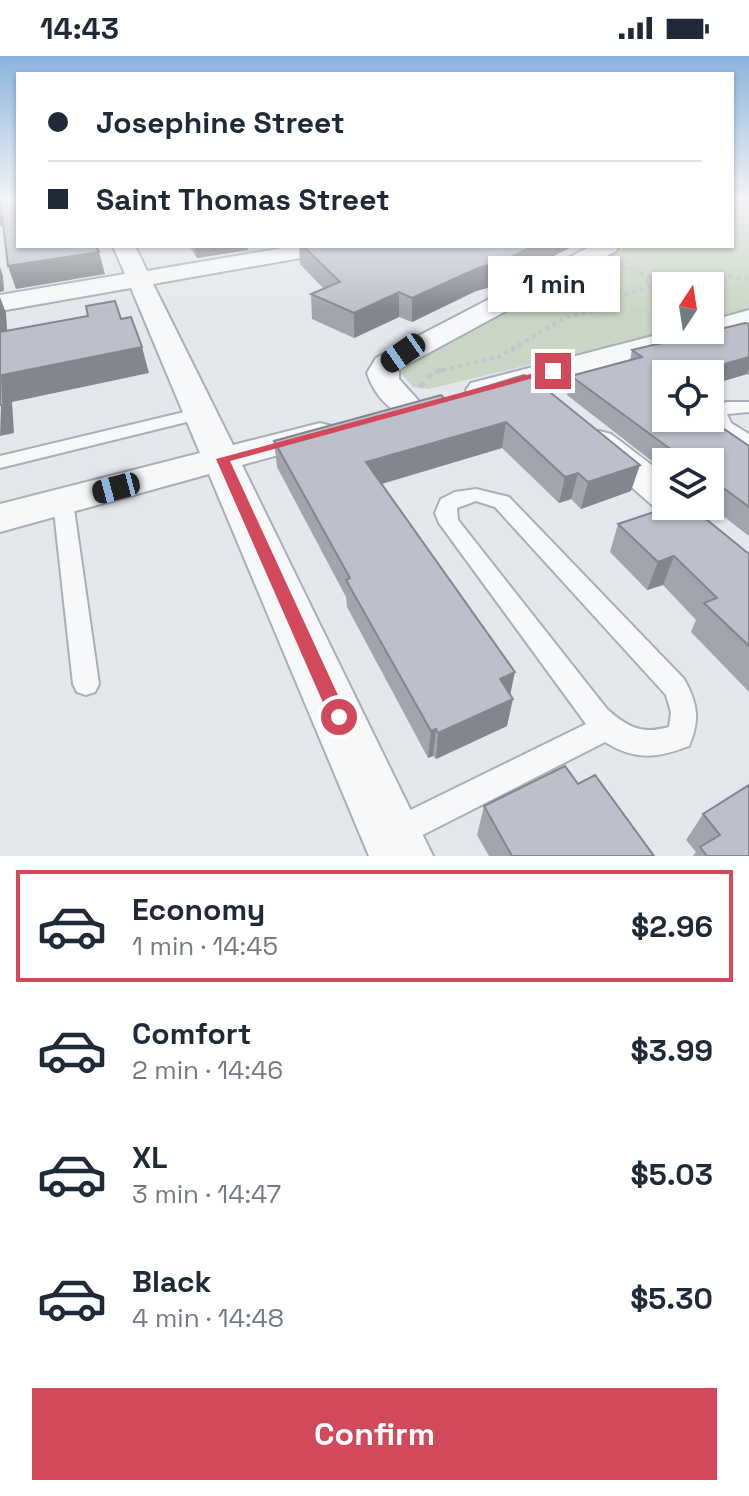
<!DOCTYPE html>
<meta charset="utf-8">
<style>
:root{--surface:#fff;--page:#f2f2f3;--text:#1f2937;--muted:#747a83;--line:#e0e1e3;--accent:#d1495b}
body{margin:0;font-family:"Space Grotesk",sans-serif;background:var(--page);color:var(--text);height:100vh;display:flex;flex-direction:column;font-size:30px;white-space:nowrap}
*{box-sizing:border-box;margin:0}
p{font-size:26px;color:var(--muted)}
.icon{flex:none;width:44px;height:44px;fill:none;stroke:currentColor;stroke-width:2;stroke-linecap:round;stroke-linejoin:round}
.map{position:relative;height:800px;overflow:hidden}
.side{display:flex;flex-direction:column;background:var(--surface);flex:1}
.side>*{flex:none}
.top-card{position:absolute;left:16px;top:16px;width:718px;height:176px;border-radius:0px;box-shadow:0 2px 6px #0004;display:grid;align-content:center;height:176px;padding:0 32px;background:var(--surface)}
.needle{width:52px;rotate:12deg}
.tools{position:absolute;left:652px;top:216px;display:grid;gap:16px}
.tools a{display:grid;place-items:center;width:72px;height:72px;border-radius:0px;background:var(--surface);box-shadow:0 2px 6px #0004;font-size:40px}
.end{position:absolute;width:36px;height:36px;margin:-18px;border:10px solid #d1495b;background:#fff;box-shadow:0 0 0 4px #fff}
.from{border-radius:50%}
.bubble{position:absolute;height:56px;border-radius:0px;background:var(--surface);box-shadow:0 2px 6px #0004;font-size:26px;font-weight:600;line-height:56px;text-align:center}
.car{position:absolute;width:24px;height:48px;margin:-24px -12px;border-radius:10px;box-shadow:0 0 6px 2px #0007;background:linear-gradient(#222 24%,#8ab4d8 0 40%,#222 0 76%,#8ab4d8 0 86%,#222 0)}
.top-card b{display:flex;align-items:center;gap:28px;height:76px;font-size:30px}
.top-card b+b{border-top:2px solid var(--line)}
.top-card i{width:20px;height:20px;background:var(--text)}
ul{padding:14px 0 0;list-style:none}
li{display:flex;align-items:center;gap:24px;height:112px;margin:0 16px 12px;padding:0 16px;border:4px solid transparent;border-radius:0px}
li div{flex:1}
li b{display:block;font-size:30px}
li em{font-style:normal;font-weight:600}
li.current{border-color:var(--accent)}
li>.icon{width:72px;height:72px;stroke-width:1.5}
.primary-button{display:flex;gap:16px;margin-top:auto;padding:16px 32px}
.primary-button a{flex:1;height:92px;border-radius:0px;background:var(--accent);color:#fff;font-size:32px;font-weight:600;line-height:92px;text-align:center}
.status{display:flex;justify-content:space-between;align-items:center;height:56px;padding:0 40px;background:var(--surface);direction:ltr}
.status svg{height:22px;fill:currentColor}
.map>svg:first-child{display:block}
.green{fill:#c9d6c5}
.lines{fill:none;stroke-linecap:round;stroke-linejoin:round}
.lane-casing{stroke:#a9aeb7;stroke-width:4}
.street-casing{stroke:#a9aeb7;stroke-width:4}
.path-far2{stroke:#c2c5cb;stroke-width:3;stroke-dasharray:3 3;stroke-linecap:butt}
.path-far1{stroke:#c2c5cb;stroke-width:4;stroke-dasharray:4 4;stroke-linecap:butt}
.path{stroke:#c2c5cb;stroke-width:5;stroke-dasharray:6 6;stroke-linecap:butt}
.lane{fill:#f7f8fa;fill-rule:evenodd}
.street{fill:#f7f8fa;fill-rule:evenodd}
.wall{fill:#a1a5ae}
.shaded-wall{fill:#83868d}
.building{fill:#bbc0ca;stroke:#83868d;stroke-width:2}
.route{fill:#d1495b}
</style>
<div class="status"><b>14:43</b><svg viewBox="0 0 49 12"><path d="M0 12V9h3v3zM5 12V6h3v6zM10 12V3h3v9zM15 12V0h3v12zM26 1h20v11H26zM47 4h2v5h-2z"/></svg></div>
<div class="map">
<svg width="749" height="800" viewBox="0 0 749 800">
<rect width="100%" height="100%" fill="#e4e7ec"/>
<polygon class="green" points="732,142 749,142 749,252 710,264 710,230 666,230 666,274 673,274 429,333 413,331 401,317 410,306 628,190 732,190"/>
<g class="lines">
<defs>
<g id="lane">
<polygon points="726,346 749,346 749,356 727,358 731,367 749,378 749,391 718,374 710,357"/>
<polygon points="201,352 207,353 209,357 207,361 0,412 0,400"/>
<path d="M476 433 509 441 684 623C698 648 700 664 689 690 658 702 635 705 605 686L395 793 384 789 380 778 384 767 586 668 439 467 435 457 441 443 455 436ZM476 445 495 451 666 639 671 656 669 671C642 679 627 671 607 653L458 464 457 452Z"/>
<polygon points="63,439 70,441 73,446 99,628 95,636 86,639 77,636 73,628 53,446 56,441"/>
</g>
<g id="street">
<polygon points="113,190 135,190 147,215 295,190 345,190 334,196 153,228 233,389 320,367 332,370 337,377 332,384 242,409 433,800 369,800 209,418 0,476 0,448 200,397 131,232 0,255 0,239 125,218"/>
<path d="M591 190H619L616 195 399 313V323L426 353 422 360C397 366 374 340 367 317L376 302Z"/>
<polygon points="749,254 749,270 718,280 482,343 471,341 466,334 471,327 676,274 710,274 710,265"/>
<polygon points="599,375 611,378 666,420 666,450 676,450 666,453 652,449 587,392 582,385 587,378"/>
</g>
</defs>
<use href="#lane" class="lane-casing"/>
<use href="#street" class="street-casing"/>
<g class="path-far2">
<polyline points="620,208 644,219"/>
<polyline points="701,219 717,219"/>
</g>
<g class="path-far1">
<polyline points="640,217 651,222 647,225 650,231 666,235"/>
<polyline points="651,222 681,230"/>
<polyline points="665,223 710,218 749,223"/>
<polyline points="435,316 499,301 564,262 602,253 616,241 650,231"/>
</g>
<polyline class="path" points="420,331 434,316 444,314"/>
<use href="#lane" class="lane"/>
<use href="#street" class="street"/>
</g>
<g class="wall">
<polygon points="189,190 248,190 248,194 197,202"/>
<polygon points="299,190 573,190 498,229 476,235 412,266 399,261 354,282 312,263 311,238 324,233 300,208"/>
<polygon points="749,268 749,319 747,318 710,329 710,318 666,318 666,362 749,390 749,480 710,450 710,406 666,406 666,416 567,339 571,320 630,304 632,294"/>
<polygon points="524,319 631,435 581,453 571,443 559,447 502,392 382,428 510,639 507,670 436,703 433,700 428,702 347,551 346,541 277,411 274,385 445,343"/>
<polygon points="618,468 749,498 749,636 691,576 696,564 663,529 647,534 610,496"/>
<polygon points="578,728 654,800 489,800 477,779 484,750"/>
<polygon points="703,758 749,800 693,800 696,796 686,784"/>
</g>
<g class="shaded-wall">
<polygon points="0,149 1,149 8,169 0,170"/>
<polygon points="195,190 248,190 248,194 197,202"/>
<polygon points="534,190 573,190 498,229 476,235 412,266 412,242 478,212"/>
<polygon points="99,196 105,218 16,233 8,210"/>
<polygon points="0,211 3,220 4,235 0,236"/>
<polygon points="399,236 399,261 354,282 354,257"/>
<polygon points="0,241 6,257 9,302 0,278"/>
<polygon points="142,291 149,317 12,346 14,377 0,380 2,319"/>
<polygon points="749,301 749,313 747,318 710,329 710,318 690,318"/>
<polygon points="666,325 666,342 656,328"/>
<polygon points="506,366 502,392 367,432 366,406"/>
<polygon points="640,409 631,435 581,453 588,426"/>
<polygon points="578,417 571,443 559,447 565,421"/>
<polygon points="674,500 663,529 647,534 658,506"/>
<polygon points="515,616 509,644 500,623"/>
<polygon points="513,643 507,670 436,703 438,677"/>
<polygon points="436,673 433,700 428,702 431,675"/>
</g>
<g class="building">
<polygon points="0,142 18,142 18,190 96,190 99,196 8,210"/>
<polygon points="303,190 534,190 500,206 478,212 412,242 399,236 354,257 311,238 340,226"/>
<polygon points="115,245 121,263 131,261 142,291 2,319 3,349 0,349 0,276 88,260 86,250"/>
<polygon points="745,267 749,268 749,301 690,318 666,318 666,325 656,328 666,334 666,362 708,362 749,390 749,451 710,422 710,406 688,406 571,320 642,301 632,294"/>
<polygon points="524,319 535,324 640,409 588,426 578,417 565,421 506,366 366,406 515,616 500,623 513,643 438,677 436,673 431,675 346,524 350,522 274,385 441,339 445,343"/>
<polygon points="672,450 690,450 749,498 749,590 704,547 717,542 674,500 658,506 618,468"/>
<polygon points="565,710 578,728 595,719 654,800 512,800 484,750"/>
<polygon points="749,729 749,800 707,800 700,791 720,779 703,758"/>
</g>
<linearGradient id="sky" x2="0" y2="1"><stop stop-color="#8bb4dd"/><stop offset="0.56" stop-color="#f3f4f6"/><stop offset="1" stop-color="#f3f4f6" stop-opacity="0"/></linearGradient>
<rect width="749" height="254" fill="url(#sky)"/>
<polygon class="route" points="549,313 559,315 230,405 348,661 345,667 339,670 332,667 216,403"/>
</svg>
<div class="tools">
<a><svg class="needle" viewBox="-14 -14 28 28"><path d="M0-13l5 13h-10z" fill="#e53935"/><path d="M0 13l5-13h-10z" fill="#747a83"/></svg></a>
<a><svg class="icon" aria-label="locate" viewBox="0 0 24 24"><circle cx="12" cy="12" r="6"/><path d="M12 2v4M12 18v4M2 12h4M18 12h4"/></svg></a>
<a><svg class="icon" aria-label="layers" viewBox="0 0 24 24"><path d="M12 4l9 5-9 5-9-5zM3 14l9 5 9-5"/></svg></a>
</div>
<i class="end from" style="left:339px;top:661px"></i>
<i class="end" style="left:553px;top:315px"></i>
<div class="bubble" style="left:488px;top:200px;width:132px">1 min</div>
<i class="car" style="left:403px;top:297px;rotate:235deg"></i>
<i class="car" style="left:116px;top:432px;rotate:255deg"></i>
<div class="top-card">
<b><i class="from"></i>Josephine Street</b>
<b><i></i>Saint Thomas Street</b>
</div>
</div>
<section class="side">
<ul>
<li class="current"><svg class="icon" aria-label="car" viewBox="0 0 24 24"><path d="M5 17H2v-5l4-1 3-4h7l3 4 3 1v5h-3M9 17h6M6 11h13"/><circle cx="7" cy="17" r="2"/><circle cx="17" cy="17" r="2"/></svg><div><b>Economy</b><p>1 min · 14:45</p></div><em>$2.96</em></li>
<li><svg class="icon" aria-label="car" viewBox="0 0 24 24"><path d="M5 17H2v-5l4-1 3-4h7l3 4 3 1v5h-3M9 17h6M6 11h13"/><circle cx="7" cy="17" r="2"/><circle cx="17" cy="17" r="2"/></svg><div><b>Comfort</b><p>2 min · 14:46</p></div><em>$3.99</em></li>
<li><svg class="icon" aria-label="car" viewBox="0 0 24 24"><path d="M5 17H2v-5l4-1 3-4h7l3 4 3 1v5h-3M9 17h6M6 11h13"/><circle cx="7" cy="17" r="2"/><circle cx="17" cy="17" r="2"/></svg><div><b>XL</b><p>3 min · 14:47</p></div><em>$5.03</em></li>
<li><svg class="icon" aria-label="car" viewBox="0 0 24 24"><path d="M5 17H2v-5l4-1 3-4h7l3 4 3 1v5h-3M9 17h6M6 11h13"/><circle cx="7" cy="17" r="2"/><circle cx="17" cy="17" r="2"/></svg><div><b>Black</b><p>4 min · 14:48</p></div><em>$5.30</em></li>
</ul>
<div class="primary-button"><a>Confirm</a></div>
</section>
